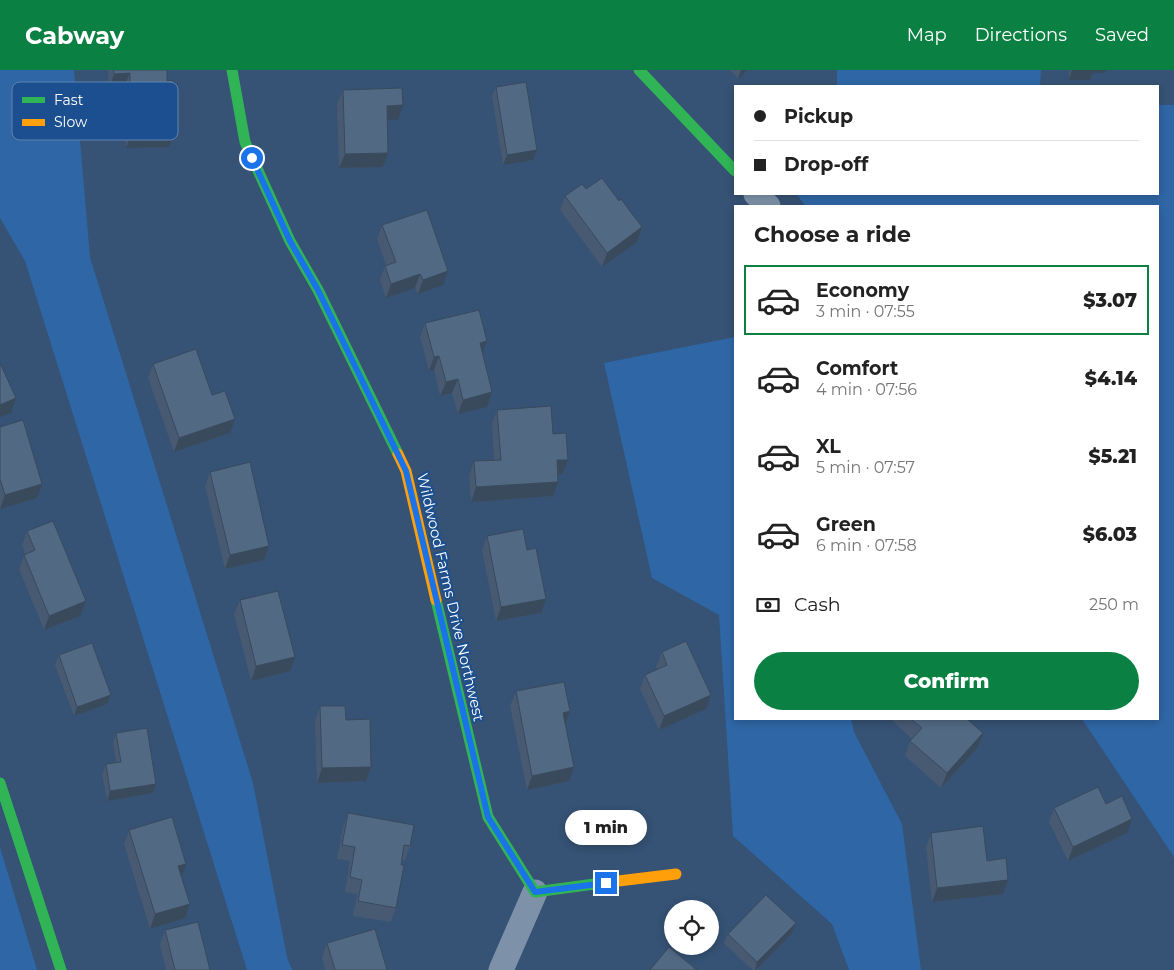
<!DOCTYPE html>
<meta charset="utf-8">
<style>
:root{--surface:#fff;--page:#f2f2f2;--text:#222;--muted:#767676;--line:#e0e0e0;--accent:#0b8043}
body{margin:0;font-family:Montserrat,sans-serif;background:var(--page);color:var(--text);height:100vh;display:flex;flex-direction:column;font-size:19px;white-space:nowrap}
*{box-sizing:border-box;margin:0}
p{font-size:16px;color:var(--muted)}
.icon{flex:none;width:28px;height:28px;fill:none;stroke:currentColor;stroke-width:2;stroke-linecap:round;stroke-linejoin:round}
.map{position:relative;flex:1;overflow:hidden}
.details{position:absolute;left:734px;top:135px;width:425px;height:515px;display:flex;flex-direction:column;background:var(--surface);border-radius:0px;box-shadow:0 2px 8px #0003}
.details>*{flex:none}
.hud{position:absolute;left:734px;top:15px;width:425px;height:110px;border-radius:0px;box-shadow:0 2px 8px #0003;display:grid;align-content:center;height:110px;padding:0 20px;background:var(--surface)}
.fabs{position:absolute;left:664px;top:830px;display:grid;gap:10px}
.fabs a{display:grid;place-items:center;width:55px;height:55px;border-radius:50%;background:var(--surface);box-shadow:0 2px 8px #0003;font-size:25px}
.end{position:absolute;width:22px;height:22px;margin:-11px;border:6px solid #1a73e8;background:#fff;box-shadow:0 0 0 2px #fff}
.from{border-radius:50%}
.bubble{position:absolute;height:35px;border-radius:18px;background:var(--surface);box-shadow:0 2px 8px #0003;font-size:16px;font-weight:800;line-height:35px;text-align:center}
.hud b{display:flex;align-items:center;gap:18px;height:48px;font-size:19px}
.hud b+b{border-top:1px solid var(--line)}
.hud i{width:12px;height:12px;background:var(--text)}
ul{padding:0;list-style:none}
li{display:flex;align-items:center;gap:15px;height:70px;margin:0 10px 8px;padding:0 10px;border:2px solid transparent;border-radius:0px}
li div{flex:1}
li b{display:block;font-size:19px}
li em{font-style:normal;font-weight:800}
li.active{border-color:var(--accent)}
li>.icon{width:45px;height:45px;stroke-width:1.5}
h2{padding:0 20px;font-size:22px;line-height:60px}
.pay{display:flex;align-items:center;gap:12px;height:55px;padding:0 20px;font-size:19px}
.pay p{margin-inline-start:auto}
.cta{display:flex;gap:10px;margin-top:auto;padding:10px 20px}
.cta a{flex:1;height:58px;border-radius:30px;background:var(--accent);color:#fff;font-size:20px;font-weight:800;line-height:58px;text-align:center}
header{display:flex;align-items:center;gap:30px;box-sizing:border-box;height:70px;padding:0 25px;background:var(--accent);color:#fff}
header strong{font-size:24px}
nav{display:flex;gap:28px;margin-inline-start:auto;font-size:18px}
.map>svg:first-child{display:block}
.green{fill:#2f66a5}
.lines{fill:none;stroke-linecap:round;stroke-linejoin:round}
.street{stroke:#7d92a8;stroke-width:25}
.fast{stroke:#30b455;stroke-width:11}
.slow{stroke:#ff9f0a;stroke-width:11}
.wall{fill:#475a72}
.shaded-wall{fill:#394a5c}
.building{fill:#526984;stroke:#394a5c}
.route{stroke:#1a73e8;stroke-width:6}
.labels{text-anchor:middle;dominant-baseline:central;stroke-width:4;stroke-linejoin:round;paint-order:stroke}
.street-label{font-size:15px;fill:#fff;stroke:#1b4f8f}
.key{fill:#1b4f8f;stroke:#5f84b1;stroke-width:1}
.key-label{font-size:14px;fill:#fff}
</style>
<header>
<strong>Cabway</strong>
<nav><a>Map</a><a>Directions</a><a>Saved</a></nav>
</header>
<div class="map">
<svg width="1174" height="900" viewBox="0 0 1174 900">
<rect width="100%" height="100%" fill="#365274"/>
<g class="green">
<polygon points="0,0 74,0 90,187 253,713 287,887 292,900 247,900 25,191 0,148"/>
<polygon points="837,0 1041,0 1040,16 837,16"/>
<polygon points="1158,35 1174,35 1174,787 1082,649 1158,649 1158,136 806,136 796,124 1158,124"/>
<polygon points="735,267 735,649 851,649 854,662 902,754 921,900 849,900 832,854 733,766 719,545 652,508 604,293"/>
<polygon points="0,777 37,900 0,900"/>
</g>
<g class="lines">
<g class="street">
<polyline points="756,124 768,136"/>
<polyline points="501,900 535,822"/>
</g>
<g class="fast">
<polyline points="232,0 245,72 290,171 318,220 398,384"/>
<polyline points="639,0 735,101"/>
<polyline points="436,530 488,747 535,822 602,813"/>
<polyline points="0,713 61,900"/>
</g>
<g class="slow">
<polyline points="398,384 406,401 436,530"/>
<polyline points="602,813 676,804"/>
</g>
</g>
<g class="wall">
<polygon points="108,0 167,0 169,77 126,78 124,17 109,18"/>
<polygon points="730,0 748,0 738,9"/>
<polygon points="1069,0 1106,0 1105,3 1093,3 1090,10 1069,10"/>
<polygon points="496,17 537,80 533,90 503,95 492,26"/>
<polygon points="343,20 398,50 387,50 388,83 383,97 339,98 337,34"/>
<polygon points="586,119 619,131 642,157 637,172 602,197 560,140 565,126"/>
<polygon points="382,155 443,215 418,224 415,218 386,228 380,210 385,196 386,195 377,169"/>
<polygon points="425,253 492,322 487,337 458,344 452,323 440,326 434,300 429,301 420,267"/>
<polygon points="153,294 212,325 230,363 174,382 148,308"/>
<polygon points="497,340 553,364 562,404 558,404 553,426 471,432 469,406 474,391 494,390 492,354"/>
<polygon points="0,357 37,428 0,439"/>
<polygon points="210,402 269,476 264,490 225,499 205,416"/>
<polygon points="27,461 86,531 80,546 44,560 19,499 24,485 25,484 22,475"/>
<polygon points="487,466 527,480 541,543 496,551 482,480"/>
<polygon points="240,530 290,601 251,611 234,544"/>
<polygon points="662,582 706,639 659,660 640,619 645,605 658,599 656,597"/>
<polygon points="59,585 107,634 74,646 55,595"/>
<polygon points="516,621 570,641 566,654 569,711 527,720 510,636"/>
<polygon points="320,636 346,650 371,697 366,711 317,713 315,651"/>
<polygon points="891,649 967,649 983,663 978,677 941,718 905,686 910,671 912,669"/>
<polygon points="116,663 156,714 153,723 107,731 102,704 106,694 116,692 113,673"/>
<polygon points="1106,734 1127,763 1068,791 1049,752 1054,738"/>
<polygon points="348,743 410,776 405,791 402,790 396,838 391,852 353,846 357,824 345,822 350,791 337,789 343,757"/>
<polygon points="129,760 190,834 185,848 150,859 124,774"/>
<polygon points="931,763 987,791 1003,824 932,832 926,777"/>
<polygon points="796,853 792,863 756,900 752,900 724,873 728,864"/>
<polygon points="165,860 210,900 166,900 160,875"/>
<polygon points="327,873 387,900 325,900 322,887"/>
</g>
<g class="shaded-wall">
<polygon points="741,0 748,0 738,9"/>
<polygon points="1072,0 1106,0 1105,3 1093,3 1090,10 1069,10"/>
<polygon points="130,3 124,17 109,18 114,4"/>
<polygon points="403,35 398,50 382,50 387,36"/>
<polygon points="174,62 169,77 126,78 131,64"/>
<polygon points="537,80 533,90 503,95 507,85"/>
<polygon points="388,83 383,97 339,98 345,84"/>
<polygon points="642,157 637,172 602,197 607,183"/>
<polygon points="448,201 443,215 418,224 423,210"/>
<polygon points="420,204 415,218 386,228 391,214"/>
<polygon points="487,271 481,286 480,273"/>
<polygon points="439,286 434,300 429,301 434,287"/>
<polygon points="458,309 452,323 440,326 446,312"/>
<polygon points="492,322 487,337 458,344 463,330"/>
<polygon points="16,328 11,343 0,347 0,335"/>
<polygon points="235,349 230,363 174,382 179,368"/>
<polygon points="557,390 568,390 562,404 551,405"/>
<polygon points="558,412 553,426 471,432 476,417"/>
<polygon points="42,414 37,428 0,439 5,425"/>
<polygon points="269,476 264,490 225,499 230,485"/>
<polygon points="546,529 541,543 496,551 501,537"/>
<polygon points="86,531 80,546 44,560 49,546"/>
<polygon points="295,587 290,601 251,611 256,596"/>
<polygon points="111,625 107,634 74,646 77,637"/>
<polygon points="711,625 706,639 659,660 664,646"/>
<polygon points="570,641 565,656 563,643"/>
<polygon points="983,663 978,677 941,718 947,703"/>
<polygon points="371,697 366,711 317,713 322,698"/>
<polygon points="574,697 569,711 527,720 532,706"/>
<polygon points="156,714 153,723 107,731 110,721"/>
<polygon points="1132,749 1127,763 1068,791 1073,777"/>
<polygon points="186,794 181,808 178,796"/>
<polygon points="1008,810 1003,824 932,832 937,818"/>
<polygon points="190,834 185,848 150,859 155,844"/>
<polygon points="796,853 792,863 756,900 755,900 757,892"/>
</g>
<g class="building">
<polygon points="114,0 167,0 167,11 173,10 174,62 131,64 130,3 114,4"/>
<polygon points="526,12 537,80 507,85 496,17"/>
<polygon points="402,18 403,35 387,36 388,83 345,84 343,20"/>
<polygon points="602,108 619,131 621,129 642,157 607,183 565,126 582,114 586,119"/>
<polygon points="427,140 448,201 423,210 420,204 391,214 385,196 396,192 382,155"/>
<polygon points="479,240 487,271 480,273 492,322 463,330 458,309 446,312 439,286 434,287 425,253"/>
<polygon points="196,279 212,325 225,321 235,349 179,368 153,294"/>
<polygon points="0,293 16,328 0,335"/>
<polygon points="551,336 553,364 566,363 568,390 557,390 558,412 476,417 474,391 501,390 497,340"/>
<polygon points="23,350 42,414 5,425 0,409 0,357"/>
<polygon points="250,392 269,476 230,485 210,402"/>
<polygon points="53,451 86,531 49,546 24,485 35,480 27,461"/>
<polygon points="523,459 527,480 536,478 546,529 501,537 487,466"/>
<polygon points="278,521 295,587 256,596 240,530"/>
<polygon points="686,571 711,625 664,646 645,605 667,595 662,582"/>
<polygon points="92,573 111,625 77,637 59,585"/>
<polygon points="564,612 570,641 563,643 574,697 532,706 516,621"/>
<polygon points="320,636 345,636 346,650 370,649 371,697 322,698"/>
<polygon points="911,649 967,649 983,663 947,703 910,671 922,658"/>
<polygon points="147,658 156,714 110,721 106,694 121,692 116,663"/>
<polygon points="1098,717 1106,734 1122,726 1132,749 1073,777 1054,738"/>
<polygon points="348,743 414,755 410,776 404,775 401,795 404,795 396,838 358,831 362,810 350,807 355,777 342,775"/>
<polygon points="172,747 186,794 178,796 190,834 155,844 129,760"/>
<polygon points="983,756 987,791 1006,788 1008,810 937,818 931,763"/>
<polygon points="766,825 796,853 757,892 728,864"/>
<polygon points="198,852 210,900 175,900 165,860"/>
<polygon points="375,859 387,900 335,900 327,873"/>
<polygon points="669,877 697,900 650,900"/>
</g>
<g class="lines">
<polyline class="route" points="252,88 290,171 318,220 406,401 488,747 535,822 606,813"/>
</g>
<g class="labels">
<g class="street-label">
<text transform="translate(451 527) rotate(77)">Wildwood Farms Drive Northwest</text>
</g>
</g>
<rect x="12" y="12" width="166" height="58" rx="8" class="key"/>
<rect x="22" y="27" width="23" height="6" fill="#30b455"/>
<rect x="22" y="49" width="23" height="7" fill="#ff9f0a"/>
<g class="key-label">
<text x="54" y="35">Fast</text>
<text x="54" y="57">Slow</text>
</g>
</svg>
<div class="fabs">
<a><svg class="icon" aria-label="locate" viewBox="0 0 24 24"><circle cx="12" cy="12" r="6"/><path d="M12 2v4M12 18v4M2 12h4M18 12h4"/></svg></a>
</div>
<i class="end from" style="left:252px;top:88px"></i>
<i class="end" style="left:606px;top:813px"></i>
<div class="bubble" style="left:565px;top:740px;width:82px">1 min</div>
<div class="hud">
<b><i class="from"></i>Pickup</b>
<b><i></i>Drop-off</b>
</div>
<section class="details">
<h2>Choose a ride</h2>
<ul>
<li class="active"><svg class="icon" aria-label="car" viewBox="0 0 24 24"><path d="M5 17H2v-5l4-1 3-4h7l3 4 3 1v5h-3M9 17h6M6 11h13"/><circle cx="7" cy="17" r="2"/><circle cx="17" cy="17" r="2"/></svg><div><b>Economy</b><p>3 min · 07:55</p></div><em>$3.07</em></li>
<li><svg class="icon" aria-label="car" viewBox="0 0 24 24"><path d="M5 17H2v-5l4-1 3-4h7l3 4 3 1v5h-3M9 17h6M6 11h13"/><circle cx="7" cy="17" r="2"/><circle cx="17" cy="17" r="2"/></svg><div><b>Comfort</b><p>4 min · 07:56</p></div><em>$4.14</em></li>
<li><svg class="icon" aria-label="car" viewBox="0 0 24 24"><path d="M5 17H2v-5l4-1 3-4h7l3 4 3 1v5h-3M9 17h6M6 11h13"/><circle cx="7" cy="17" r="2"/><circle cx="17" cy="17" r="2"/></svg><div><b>XL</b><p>5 min · 07:57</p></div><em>$5.21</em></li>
<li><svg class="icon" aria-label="car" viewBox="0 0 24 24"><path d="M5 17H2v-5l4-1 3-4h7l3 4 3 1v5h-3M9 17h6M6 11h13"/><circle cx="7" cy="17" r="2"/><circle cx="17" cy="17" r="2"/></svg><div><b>Green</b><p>6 min · 07:58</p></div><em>$6.03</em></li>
</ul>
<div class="pay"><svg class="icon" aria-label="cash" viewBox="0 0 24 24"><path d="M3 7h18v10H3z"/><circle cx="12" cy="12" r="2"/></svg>Cash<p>250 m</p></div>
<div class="cta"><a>Confirm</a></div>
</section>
</div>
